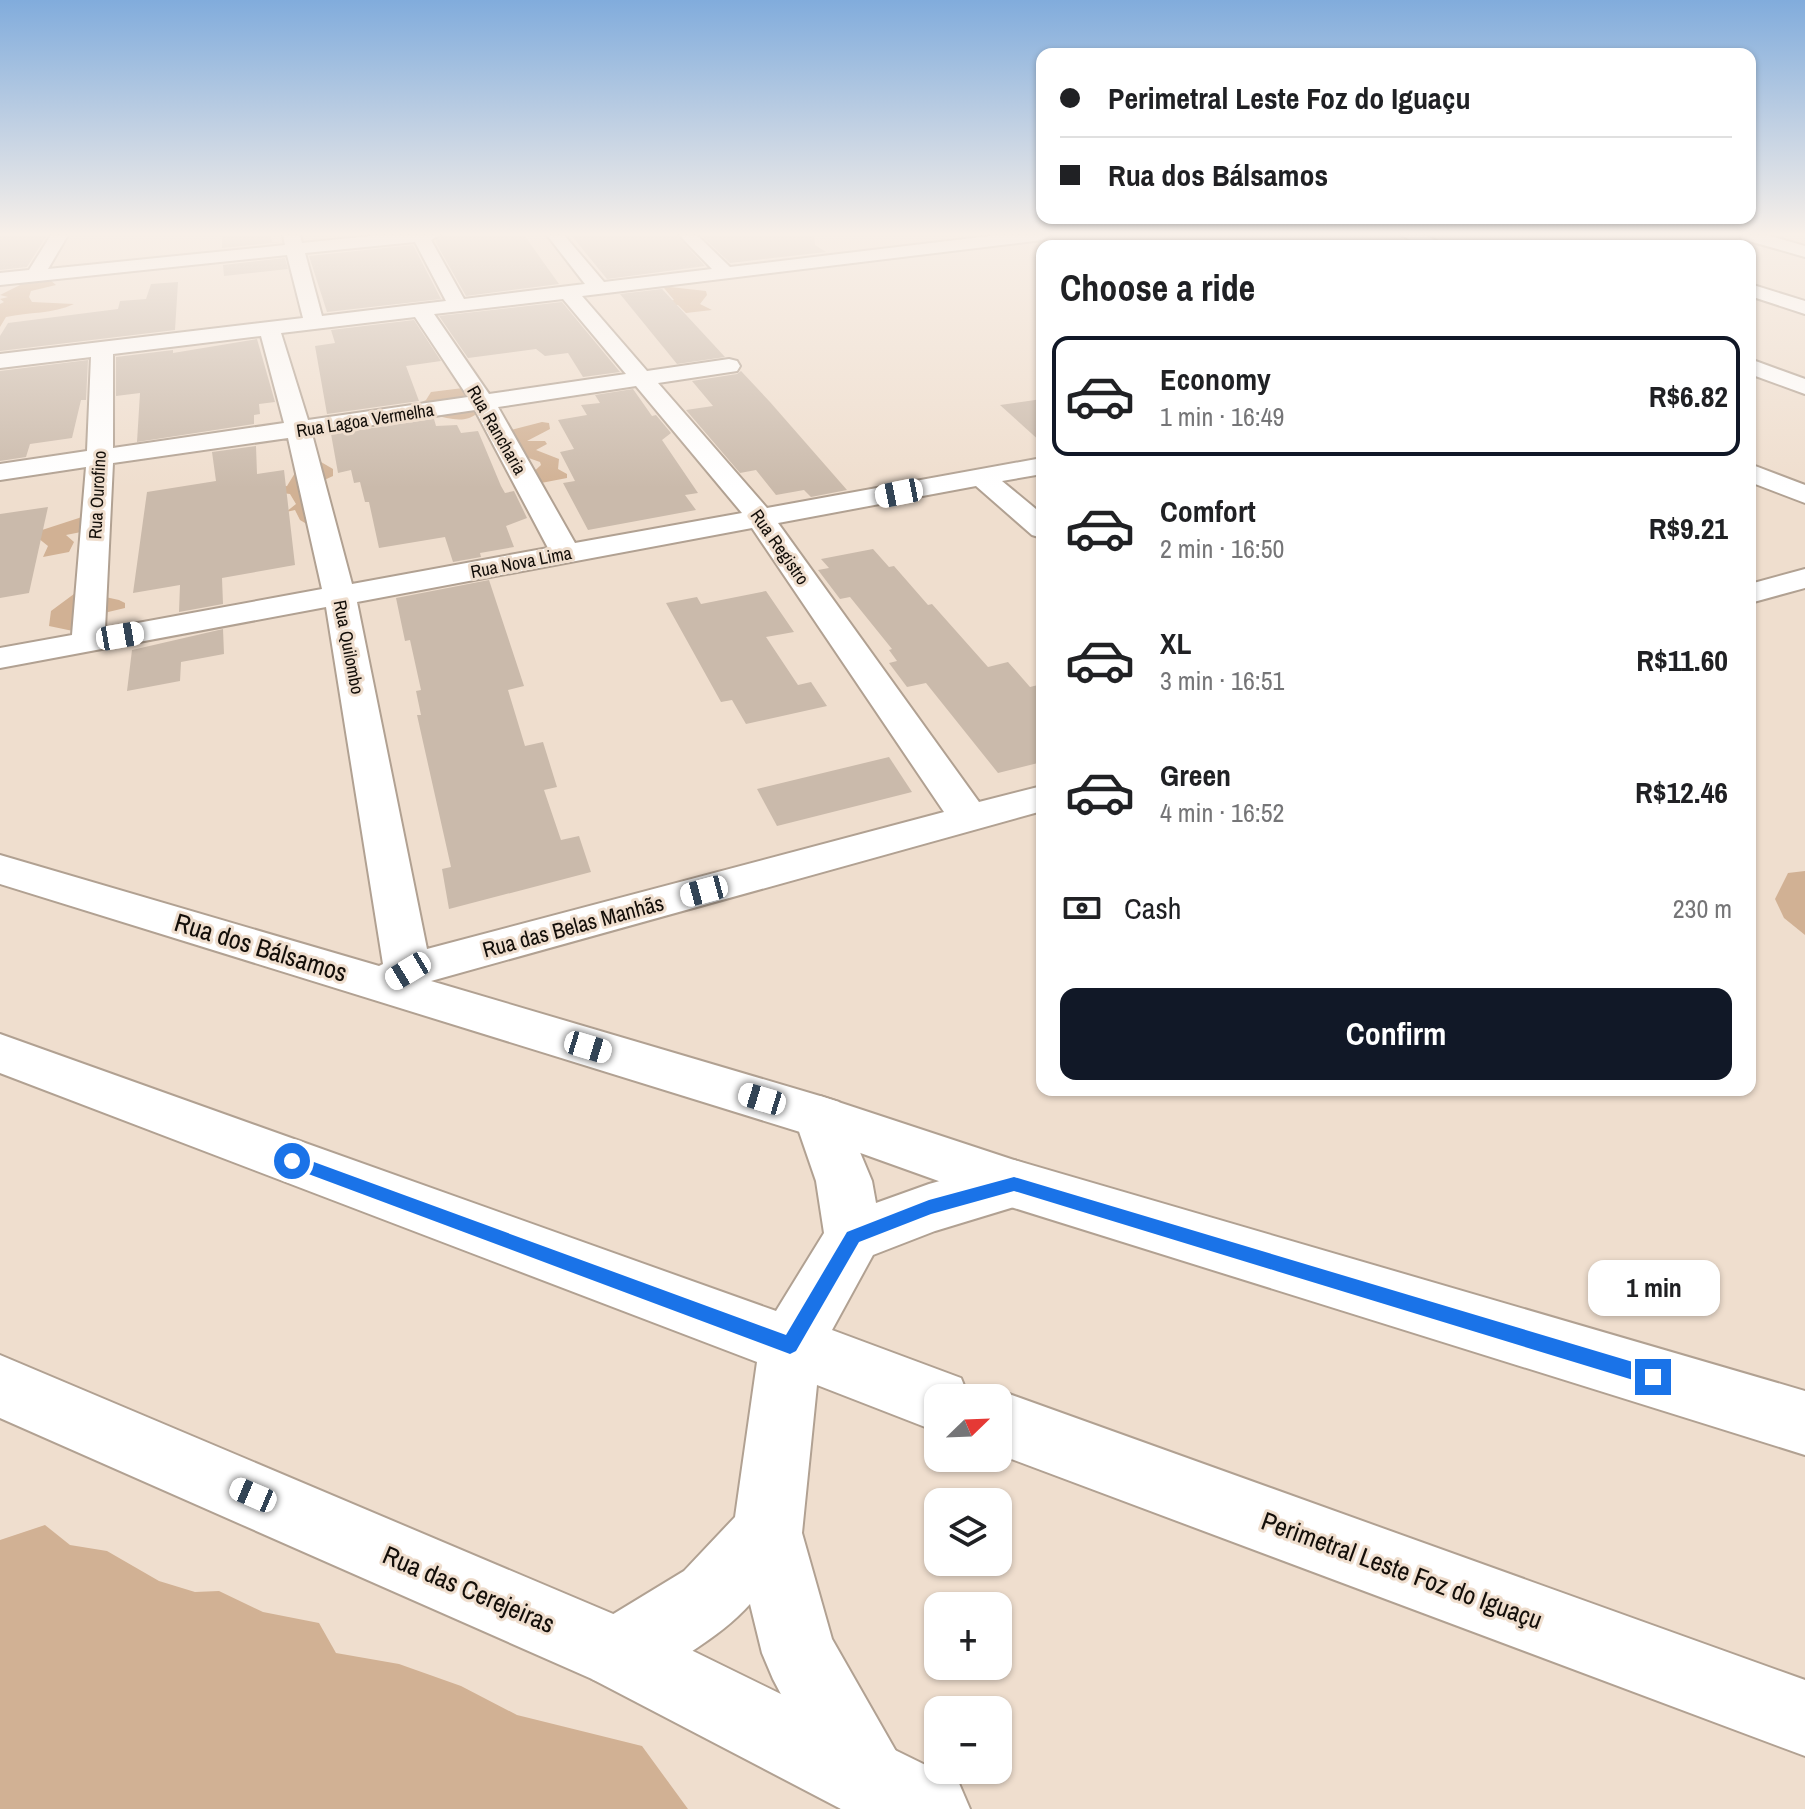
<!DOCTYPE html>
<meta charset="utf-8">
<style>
:root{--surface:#fff;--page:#f6f6f6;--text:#202124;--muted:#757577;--line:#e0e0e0;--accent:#111827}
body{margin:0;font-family:"Archivo Narrow",sans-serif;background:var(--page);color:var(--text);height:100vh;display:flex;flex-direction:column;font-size:30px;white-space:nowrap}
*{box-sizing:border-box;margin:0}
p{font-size:26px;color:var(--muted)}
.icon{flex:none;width:44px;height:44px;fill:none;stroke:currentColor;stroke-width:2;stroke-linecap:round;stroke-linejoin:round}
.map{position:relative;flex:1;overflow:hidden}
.drawer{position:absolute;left:1036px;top:240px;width:720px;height:856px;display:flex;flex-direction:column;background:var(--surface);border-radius:16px;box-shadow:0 2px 6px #0004}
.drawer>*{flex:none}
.top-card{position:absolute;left:1036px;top:48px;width:720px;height:176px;border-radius:16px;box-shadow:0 2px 6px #0004;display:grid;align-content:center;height:176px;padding:0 24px;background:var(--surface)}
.needle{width:52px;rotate:67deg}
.tools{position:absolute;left:924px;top:1384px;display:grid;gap:16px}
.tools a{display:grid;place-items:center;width:88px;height:88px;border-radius:16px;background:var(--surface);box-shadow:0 2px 6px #0004;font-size:40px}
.end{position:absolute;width:36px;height:36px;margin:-18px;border:10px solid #1a73e8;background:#fff;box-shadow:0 0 0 4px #fff}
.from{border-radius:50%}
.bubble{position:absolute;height:56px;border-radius:16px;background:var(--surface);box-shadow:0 2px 6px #0004;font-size:26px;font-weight:700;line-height:56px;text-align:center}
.car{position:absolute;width:24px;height:48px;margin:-24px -12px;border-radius:10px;box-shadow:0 0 6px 2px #0007;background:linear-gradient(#fff 24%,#345 0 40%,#fff 0 76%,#345 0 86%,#fff 0)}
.top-card b{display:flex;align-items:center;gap:28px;height:76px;font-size:30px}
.top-card b+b{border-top:2px solid var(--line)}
.top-card i{width:20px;height:20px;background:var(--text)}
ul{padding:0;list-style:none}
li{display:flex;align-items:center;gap:24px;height:120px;margin:0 16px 12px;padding:0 8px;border:4px solid transparent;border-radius:16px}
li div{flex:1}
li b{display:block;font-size:30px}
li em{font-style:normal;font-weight:700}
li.selected{border-color:var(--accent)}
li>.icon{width:72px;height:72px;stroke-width:1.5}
h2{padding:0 24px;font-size:36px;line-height:96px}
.pay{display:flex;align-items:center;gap:20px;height:88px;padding:0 24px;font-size:30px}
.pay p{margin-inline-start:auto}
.cta{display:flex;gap:16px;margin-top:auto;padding:16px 24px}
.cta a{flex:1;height:92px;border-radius:16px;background:var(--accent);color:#fff;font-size:32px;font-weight:700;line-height:92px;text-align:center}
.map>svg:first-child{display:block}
.green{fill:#d1b194}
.building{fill:#cabaab}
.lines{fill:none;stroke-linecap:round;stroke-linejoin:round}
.minor-casing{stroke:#b1a192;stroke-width:4}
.highway-casing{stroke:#b1a192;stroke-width:4}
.minor{fill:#fff;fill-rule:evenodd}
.highway{fill:#fff;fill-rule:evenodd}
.route{fill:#1a73e8}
.labels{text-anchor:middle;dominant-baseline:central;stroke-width:6;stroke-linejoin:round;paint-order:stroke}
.far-street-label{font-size:18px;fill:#130e09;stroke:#efdece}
.street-label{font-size:22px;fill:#130e09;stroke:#efdece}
.near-street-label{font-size:26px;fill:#130e09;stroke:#efdece}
</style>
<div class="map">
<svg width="1805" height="1809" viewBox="0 0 1805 1809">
<rect width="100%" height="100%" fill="#efdece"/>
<g class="green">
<path d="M51 274 50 280 56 285 31 291 29 297 32 302 74 304C53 314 29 312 6 317L0 327V304L4 302 0 299 8 297 0 295 20 285 14 283 37 279 40 281Z"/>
<polygon points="659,283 670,287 706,291 707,295 700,304 712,310 686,313 678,305 656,304 674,300 664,288 658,286"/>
<path d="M471 387H485L460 398 443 401 473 405 476 414C460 428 429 411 409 408L426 400 431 392Z"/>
<polygon points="542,422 549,423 550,429 527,441 545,441 547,444 536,450 559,459 558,469 567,474 567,478 541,483 530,475 541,465 540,462 523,456 507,431"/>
<polygon points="321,462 333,469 333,476 320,482 310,526 300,520 295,510 286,512 296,504 290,494 258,490 287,486 298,468"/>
<polygon points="82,517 81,532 66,535 74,542 69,552 43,557 48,546 38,538 42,530"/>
<polygon points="78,591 119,600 125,603 125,608 104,613 73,631 49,626 51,611"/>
<polygon points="1805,871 1805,935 1784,918 1775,899 1788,873"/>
<polygon points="45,1525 70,1545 107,1551 159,1581 195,1592 219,1591 263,1612 319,1623 336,1653 399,1664 461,1686 517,1715 642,1746 688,1809 0,1809 0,1540"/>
</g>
<g class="building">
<polygon points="0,235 47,235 27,267 0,270"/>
<polygon points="222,235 270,235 272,242 281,242 222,248"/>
<polygon points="443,235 524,235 559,284 466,296 435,241"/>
<polygon points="571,235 676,235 705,266 607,279"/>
<polygon points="701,235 814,235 815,245 826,252 730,263"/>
<polygon points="413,245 441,299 327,312 309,256"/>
<polygon points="285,258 288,269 224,276 223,265"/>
<polygon points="178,282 175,330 0,351 0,336 8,323 118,309 120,301 146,299 151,284"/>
<polygon points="662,289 713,344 725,357 677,364 620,294"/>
<polygon points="562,302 620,372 583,377 568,353 545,356 536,349 468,358 439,316"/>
<polygon points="414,320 441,361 406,366 419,401 327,414 315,346 335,343 331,330"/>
<polygon points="257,339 275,402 259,404 260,414 254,415 254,424 137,442 140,393 116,396 116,357 173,350 173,353"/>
<polygon points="88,360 86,400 81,400 72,438 30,444 26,457 0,461 0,371"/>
<polygon points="741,371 770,402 847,490 811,497 804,490 776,495 756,470 740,473 686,410 713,406 692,381 737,374"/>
<polygon points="633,389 652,416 656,415 671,433 662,440 698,493 685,495 696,510 588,530 563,483 575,481 560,452 574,449 558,420 587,415 581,405 600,403 595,395"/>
<polygon points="1042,399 1042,443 1000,405"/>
<polygon points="434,419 436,426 457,425 461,433 478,431 501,486 505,493 514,491 527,518 506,526 514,547 480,553 481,557 453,562 445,537 379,548 369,502 365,502 360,482 354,483 351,470 338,473 331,434"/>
<polygon points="256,446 257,474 284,470 295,565 222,578 223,604 179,612 180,585 133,593 147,492 216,481 212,452"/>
<polygon points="48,507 29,593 0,598 0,514"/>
<polygon points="873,549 889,567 894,566 928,605 932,604 988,667 1008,662 1030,687 1042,684 1042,762 998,773 926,683 907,687 889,663 897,661 889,650 892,649 850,597 840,599 818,570 829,568 821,559"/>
<polygon points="489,580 524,686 508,690 525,746 543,742 557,787 544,790 561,840 579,836 591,872 449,909 442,869 451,867 417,715 421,715 416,691 421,690 410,640 405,641 396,598"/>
<polygon points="766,591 794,632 766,637 798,685 811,682 827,706 746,724 732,700 721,702 666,603 697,597 701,604"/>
<polygon points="223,629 224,654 181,662 180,681 127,691 132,650"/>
<polygon points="889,757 912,792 777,826 757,789"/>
</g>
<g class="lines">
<defs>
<g id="minor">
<path d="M51 235H68L48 269 285 245 283 235H300L302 243 380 235H440L431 240 464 299 585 284 547 235H564L604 282 712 269 679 235H697L730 267 998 235H1050L1042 240 582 296 647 371 729 359 737 361 740 366 737 371 658 383 767 508 1042 458V474L1002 481 1042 514V538L1032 535 976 486 778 523 979 802 1042 786V811L431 981 820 1096 1014 1160 1805 1391V1455L1014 1208 813 1136 0 884V855L379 966 383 964 326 607 0 668V648L72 635 86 467 0 480V464L87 451 91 357 0 368V354L303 318 287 255 0 285V273L29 270ZM415 242 446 301 322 316 305 253ZM563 299 626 374 489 394 434 314ZM415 317 468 397 308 420 281 333ZM261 336 284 423 113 448V354ZM636 386 742 513 575 543 498 407ZM475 410 548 548 352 584 312 434ZM288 438 322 589 105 629 113 463ZM752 528 944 812 427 949 357 602Z"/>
<polygon points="1401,235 1425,235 1446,246 1422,246"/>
<polygon points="1740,235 1767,235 1805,246 1805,257 1742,239"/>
<polygon points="1750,284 1805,301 1805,314 1750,296"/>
<polygon points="1750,359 1805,379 1805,394 1750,374"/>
<polygon points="1750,464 1805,485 1805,503 1750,482"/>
<polygon points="1805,569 1805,588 1750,603 1750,584"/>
<polygon points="0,1355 644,1627 958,1781 970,1809 841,1809 592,1679 0,1418"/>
</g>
<g id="highway">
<path d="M0 1034 776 1311 824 1233 816 1181 794 1117 801 1102 820 1096 839 1102 872 1181 876 1203 929 1184 1014 1160 1034 1167 1042 1184 1034 1201 935 1231 873 1255 832 1330 961 1378 969 1398H938V1432L817 1385 802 1533 832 1639 897 1753 909 1781 897 1809H841L773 1679 762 1653 750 1604C719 1639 661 1672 618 1690L592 1679 581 1653 592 1627 684 1571 735 1517 757 1362 0 1073Z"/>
<polygon points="998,1390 1805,1680 1805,1756 998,1454 998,1398 978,1398"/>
</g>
</defs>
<use href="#minor" class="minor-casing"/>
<use href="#highway" class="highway-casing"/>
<use href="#minor" class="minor"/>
<use href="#highway" class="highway"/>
</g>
<linearGradient id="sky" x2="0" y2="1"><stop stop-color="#81acdc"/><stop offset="0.48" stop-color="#f8f0e9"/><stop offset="1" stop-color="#f8f0e9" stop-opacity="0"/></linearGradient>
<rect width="1805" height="488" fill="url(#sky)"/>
<polygon class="route" points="292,1154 786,1335 847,1232 929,1200 1014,1177 1653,1368 1659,1371 1662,1377 1659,1383 1653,1386 1014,1191 931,1214 859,1242 796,1351 790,1354 287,1166 287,1156"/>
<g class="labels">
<g class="far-street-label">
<text transform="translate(365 420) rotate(-9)">Rua Lagoa Vermelha</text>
<text transform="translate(497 430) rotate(60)">Rua Rancharia</text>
<text transform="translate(97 495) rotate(-87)">Rua Ourofino</text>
<text transform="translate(780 547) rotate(55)">Rua Registro</text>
<text transform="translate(521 562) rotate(-11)">Rua Nova Lima</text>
<text transform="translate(349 647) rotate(79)">Rua Quilombo</text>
</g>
<g class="street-label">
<text transform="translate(573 926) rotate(-15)">Rua das Belas Manhãs</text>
</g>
<g class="near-street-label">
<text transform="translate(261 947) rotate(17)">Rua dos Bálsamos</text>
<text transform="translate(1402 1570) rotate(20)">Perimetral Leste Foz do Iguaçu</text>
<text transform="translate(469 1589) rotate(23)">Rua das Cerejeiras</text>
</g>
</g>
</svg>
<div class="tools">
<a><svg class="needle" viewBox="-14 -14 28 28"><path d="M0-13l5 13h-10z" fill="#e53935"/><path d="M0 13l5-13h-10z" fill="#757577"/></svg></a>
<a><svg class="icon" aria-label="layers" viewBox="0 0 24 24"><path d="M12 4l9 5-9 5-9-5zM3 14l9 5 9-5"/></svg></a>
<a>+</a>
<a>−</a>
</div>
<i class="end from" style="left:292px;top:1161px"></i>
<i class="end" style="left:1653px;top:1377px"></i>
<div class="bubble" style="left:1588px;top:1260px;width:132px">1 min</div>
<i class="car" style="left:899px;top:493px;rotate:259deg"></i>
<i class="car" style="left:120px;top:636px;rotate:80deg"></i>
<i class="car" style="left:704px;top:891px;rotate:255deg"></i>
<i class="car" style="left:408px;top:971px;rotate:239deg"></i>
<i class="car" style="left:588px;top:1047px;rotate:107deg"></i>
<i class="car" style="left:762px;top:1099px;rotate:287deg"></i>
<i class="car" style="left:253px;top:1495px;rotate:293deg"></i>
<div class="top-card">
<b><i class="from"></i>Perimetral Leste Foz do Iguaçu</b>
<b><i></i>Rua dos Bálsamos</b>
</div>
<section class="drawer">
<h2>Choose a ride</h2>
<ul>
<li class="selected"><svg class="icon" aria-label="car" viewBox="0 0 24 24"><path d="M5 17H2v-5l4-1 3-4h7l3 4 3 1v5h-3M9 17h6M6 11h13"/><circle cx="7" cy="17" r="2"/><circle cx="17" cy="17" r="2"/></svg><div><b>Economy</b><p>1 min · 16:49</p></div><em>R$6.82</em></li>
<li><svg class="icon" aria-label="car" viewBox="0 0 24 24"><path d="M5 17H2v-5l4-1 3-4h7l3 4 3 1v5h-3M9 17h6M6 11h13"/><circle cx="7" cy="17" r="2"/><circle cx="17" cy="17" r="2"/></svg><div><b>Comfort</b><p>2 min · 16:50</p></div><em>R$9.21</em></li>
<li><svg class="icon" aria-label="car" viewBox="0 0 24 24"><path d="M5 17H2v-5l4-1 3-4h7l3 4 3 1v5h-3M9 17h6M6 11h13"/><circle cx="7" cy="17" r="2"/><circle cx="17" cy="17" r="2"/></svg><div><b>XL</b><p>3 min · 16:51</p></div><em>R$11.60</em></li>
<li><svg class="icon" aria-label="car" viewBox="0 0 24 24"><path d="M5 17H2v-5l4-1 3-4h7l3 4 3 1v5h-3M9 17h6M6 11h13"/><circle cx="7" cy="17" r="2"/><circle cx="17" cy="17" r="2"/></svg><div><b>Green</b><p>4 min · 16:52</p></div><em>R$12.46</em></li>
</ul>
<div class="pay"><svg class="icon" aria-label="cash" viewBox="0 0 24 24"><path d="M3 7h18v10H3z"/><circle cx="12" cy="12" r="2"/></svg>Cash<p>230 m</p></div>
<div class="cta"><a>Confirm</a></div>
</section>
</div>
